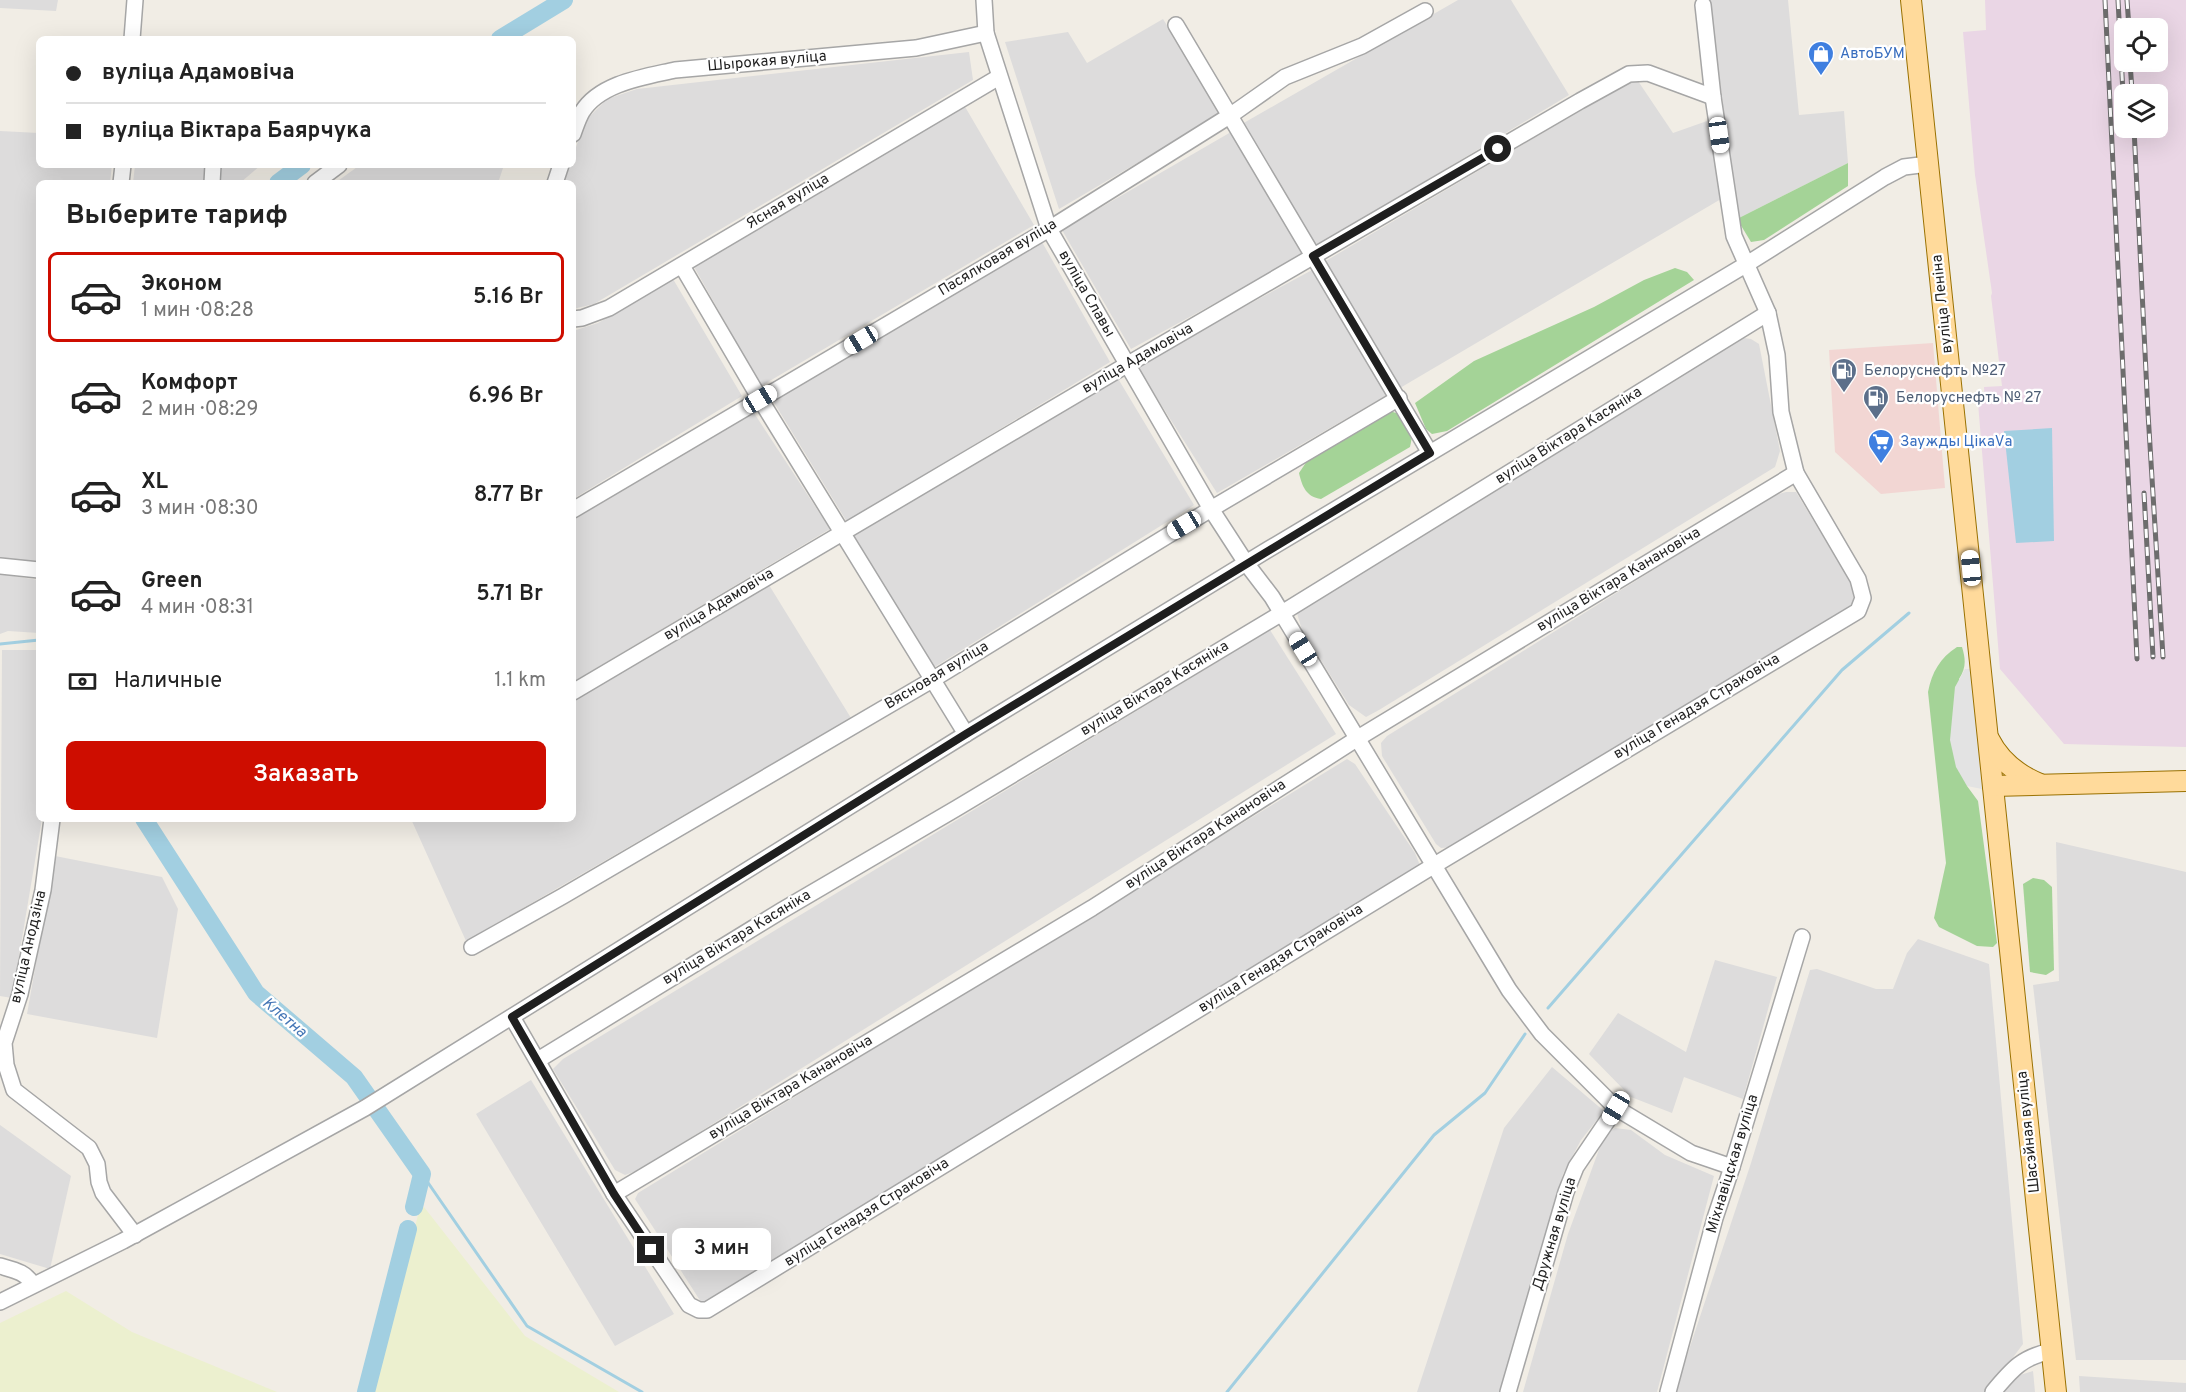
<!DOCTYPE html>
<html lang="ru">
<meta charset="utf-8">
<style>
:root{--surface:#fff;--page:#f2f2f2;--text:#222;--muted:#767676;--line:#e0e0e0;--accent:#ce0d00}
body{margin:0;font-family:Overpass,sans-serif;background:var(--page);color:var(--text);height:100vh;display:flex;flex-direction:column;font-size:22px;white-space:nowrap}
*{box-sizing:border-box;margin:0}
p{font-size:20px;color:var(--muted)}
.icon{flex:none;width:33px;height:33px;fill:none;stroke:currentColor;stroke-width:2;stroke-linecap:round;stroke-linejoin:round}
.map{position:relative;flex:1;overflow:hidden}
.details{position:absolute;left:36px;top:180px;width:540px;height:642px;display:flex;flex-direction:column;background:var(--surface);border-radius:9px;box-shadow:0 6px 24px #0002}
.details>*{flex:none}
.hud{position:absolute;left:36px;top:36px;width:540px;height:132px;border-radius:9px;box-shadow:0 6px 24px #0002;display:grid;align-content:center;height:132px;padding:0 30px;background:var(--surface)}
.buttons{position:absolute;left:2114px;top:18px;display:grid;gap:12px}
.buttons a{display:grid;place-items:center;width:54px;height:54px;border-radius:9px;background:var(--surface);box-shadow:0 6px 24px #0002;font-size:30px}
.end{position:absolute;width:27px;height:27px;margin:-14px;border:8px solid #1f1f1f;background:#fff;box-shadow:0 0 0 3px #fff}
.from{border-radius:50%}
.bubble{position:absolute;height:42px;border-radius:9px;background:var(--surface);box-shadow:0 6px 24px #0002;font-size:20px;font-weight:600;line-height:42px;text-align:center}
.car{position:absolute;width:18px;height:36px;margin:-18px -9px;border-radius:8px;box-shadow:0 0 4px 2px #0007;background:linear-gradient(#fff 24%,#345 0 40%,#fff 0 76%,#345 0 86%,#fff 0)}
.hud b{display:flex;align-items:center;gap:21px;height:57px;font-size:22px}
.hud b+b{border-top:2px solid var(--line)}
.hud i{width:15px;height:15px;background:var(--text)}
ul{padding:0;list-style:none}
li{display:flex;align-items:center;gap:18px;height:90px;margin:0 12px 9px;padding:0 18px;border:3px solid transparent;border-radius:9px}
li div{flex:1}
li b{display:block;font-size:22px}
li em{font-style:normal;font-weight:600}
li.active{border-color:var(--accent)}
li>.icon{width:54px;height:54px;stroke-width:1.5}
h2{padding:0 30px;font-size:27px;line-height:72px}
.pay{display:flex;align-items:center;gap:15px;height:66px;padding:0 30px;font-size:22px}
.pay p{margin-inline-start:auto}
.button{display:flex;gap:12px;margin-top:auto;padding:12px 30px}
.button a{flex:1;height:69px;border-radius:9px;background:var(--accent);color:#fff;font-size:24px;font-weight:600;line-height:69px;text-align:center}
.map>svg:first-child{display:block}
.residential{fill:#dddcdc}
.commercial{fill:#f2d6d3}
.industrial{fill:#ead6e5;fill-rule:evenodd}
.farmland{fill:#ecf0cf}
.forest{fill:#a4d397}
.parking{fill:#e3e3e3}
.water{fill:#a2cfe1}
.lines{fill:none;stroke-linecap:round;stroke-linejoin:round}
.stream{stroke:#a2cfe1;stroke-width:3}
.river{stroke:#a2cfe1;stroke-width:18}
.minor-casing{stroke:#a6a6a6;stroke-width:18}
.major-casing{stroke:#9a7100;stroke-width:22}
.minor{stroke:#fff;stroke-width:15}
.major{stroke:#ffda9b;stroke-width:20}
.rail-casing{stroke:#6d6d6d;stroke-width:5}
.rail{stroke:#fff;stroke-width:3;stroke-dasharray:9;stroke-linecap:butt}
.route{stroke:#1f1f1f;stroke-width:8}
.labels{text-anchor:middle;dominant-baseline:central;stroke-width:4.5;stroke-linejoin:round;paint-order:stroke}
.shop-label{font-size:15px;fill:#366cbe;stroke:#fff;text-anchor:start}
.street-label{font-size:15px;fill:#1f1f1f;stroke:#fff}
.service-label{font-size:15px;fill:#4e5e75;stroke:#fff;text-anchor:start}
.water-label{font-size:16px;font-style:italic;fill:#4476b6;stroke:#fff}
</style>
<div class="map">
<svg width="2186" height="1392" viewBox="0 0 2186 1392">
<rect width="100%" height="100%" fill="#f1ede5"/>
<g class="residential">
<polygon points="0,0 58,0 56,11 0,8"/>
<polygon points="1458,0 1511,0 1569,95 1317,246 1242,124"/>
<polygon points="1710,0 1788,0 1799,115 1844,111 1848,163 1737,219"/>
<polygon points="1163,19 1222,113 1059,209 1005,42 1068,32 1087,63"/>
<polygon points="969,52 973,80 594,304 573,309 573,183 564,183 570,165 573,165 573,156 585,121 607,99 637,89"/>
<polygon points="1636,78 1673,133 1707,121 1721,199 1400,388 1324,262"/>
<polygon points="964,105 1034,225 761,386 693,265"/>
<polygon points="0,131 39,133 39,165 112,165 110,183 39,183 39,563 0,559"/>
<polygon points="1231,132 1305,254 1131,349 1062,230"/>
<polygon points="135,165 261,165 240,183 133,183"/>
<polygon points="360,165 504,165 498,183 335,183"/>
<polygon points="1042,242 1110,362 847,522 773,401"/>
<polygon points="1314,269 1387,395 1217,493 1136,365"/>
<polygon points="673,279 742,396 573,499 573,331 598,323"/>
<polygon points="1744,338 1751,339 1759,344 1780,451 1775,467 1379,710 1366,717 1349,705 1302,630 1296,610"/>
<polygon points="1117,377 1194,505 933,668 852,533"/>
<polygon points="754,413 830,529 573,682 573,520"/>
<polygon points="1786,492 1796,492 1846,574 1855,592 1852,607 1454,847 1441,848 1436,844 1382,756 1381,743 1387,736 1772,496"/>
<polygon points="0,574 39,580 39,633 8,631 0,634"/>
<polygon points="769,585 851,718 466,941 411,819 573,819 573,701"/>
<polygon points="1270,630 1336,734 639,1170 625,1175 615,1170 553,1069 563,1059"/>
<polygon points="2,650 39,650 39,819 42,819 12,998 0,996"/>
<polygon points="1347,759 1355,764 1365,779 1415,853 1421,868 706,1302 701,1302 635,1199 638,1193"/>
<polygon points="2056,842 2186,872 2186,1360 2076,1360 2033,985 2059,981"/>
<polygon points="55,856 162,877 178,909 157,1038 27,1014"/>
<polygon points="1918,939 1989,964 2023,1344 1987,1392 1675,1392 1751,1163 1810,970 1817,969 1876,989 1893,989 1907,953"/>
<polygon points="1715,960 1777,977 1743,1099 1684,1077 1672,1113 1631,1097 1589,1054 1618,1013 1686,1052"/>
<polygon points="1552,1067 1604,1111 1581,1140 1563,1174 1502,1392 1417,1392 1504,1128"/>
<polygon points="531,1080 674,1314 615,1346 476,1114"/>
<polygon points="0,1125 71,1176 50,1269 0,1254"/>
<polygon points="1615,1128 1631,1130 1665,1155 1714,1176 1657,1392 1523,1392 1568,1234 1604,1136"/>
<polygon points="2033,1371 2035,1392 1999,1392 2017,1376"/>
<polygon points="2079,1376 2186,1383 2186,1392 2080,1392"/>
</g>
<polygon class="commercial" points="1933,343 1945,488 1881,494 1835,452 1829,350"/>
<path class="industrial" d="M1985 0H2186V747L2064 744 2000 669 1978 403H1985L1984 387 2002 386 1991 296 1992 293 1975 175 1963 32 1986 30ZM2124 28H2157V62H2124ZM2124 94H2157V128H2124Z"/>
<g class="farmland">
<polygon points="424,1207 525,1336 619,1392 374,1392 419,1211"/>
<polygon points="66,1291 132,1332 277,1392 0,1392 0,1323"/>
</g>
<g class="forest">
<polygon points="1848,163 1848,186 1764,240 1751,242 1737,219"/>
<polygon points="1675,268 1687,272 1694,280 1447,431 1432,434 1426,429 1415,403 1474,361 1594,307 1644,280"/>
<path d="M1388 412H1393L1402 415 1412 437 1410 447 1321 499C1306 497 1302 486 1299 473L1307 461Z"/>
<path d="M1957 647H1962C1966 660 1966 668 1959 679L1967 786 1978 801 1997 943 1993 947 1977 946 1939 927 1934 918 1946 863 1928 692C1932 672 1940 658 1957 647Z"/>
<polygon points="2033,878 2044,880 2052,887 2054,970 2046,975 2030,972 2023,884"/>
</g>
<polygon class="parking" points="1965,669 1971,669 1982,789 1967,786 1956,767 1950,740 1955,687"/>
<polygon class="water" points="2052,428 2054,541 2016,543 2004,431"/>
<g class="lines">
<g class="stream">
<polyline points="0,644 39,640"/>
<polyline points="1548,1008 1842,670 1909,613"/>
<polyline points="422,1174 527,1326 642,1392"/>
<polyline points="1227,1392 1434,1135 1485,1093 1525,1034"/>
</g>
<g class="river">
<polyline points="500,39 564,0"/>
<polyline points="278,183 302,165"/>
<polyline points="144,819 256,993 354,1077 422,1174 414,1207"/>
<polyline points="366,1392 408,1229"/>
</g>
<defs>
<g id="minor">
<polyline points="984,0 986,33 1049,229 1211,509 1246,563 1272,597 1509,990 1542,1034 1616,1108"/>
<polyline points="1176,25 1430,453"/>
<polyline points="132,39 135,0"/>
<path d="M573 134C576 126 578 119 582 112 600 83 644 77 675 70L916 48 986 33"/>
<polyline points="121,183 123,165"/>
<polyline points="212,183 213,165"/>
<polyline points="315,183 339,165"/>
<polyline points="555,183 561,165"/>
<polyline points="682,266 760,399 966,734"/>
<polyline points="573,319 582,318 609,308 999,77"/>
<polyline points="573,510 1049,229 1231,115 1285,77 1362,46 1425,11"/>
<polyline points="0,566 39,570"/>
<polyline points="573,692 1118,370 1580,101 1629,74 1648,73 1713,97"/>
<polyline points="52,819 43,890 20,994 4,1043 6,1065 14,1090 89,1148 97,1164 99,1182 103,1193 135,1235"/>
<polyline points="472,947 563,896 932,680 1211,509 1399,398"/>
<polyline points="512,1017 614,1194 689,1305 699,1310 707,1310 1433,866 1858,611 1863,598 1858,579 1796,473 1781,412 1777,355 1768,313 1734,236 1713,97 1703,5"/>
<polyline points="538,1060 781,911 957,808 1282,613 1768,313"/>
<polyline points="614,1194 1092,908 1358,738 1796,473"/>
<path d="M0 1266C14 1270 26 1272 33 1285"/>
<polyline points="0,1302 123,1241 365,1108 966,734 1269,549 1747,264 1885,177 1904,167 1928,164"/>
<polyline points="1508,1392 1566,1192 1576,1167 1616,1108 1691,1153 1732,1167"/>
<polyline points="1668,1392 1715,1218 1732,1167 1802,937"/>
<path d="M1993 1392C2012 1369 2023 1356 2053 1351"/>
</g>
<g id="major">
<polyline points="1911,0 2056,1392"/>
<path d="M1989 739C2000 761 2018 775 2040 784"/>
<polyline points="1993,786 2186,781"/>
</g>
</defs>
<use href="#minor" class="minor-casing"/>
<use href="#major" class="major-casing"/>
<use href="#minor" class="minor"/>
<use href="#major" class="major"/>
<defs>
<g id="rail">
<polyline points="2105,0 2137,659"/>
<polyline points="2118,0 2124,112"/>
<polyline points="2127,0 2129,28"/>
<polyline points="2130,62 2132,91"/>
<polyline points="2134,128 2148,413 2163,657"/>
<polyline points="2144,493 2153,657"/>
</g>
</defs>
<use href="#rail" class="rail-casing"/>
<use href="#rail" class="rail"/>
</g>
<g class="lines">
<polyline class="route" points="651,1250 614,1194 512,1017 966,734 1430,453 1313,256 1498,149"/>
</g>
<defs>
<symbol id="shop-pin" viewBox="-11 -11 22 30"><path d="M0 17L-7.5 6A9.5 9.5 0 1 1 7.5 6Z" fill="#3f7fe0" stroke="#fff"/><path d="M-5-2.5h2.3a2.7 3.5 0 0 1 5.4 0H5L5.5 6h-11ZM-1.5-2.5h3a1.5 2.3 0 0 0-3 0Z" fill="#fff"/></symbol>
<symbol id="fuel-pin" viewBox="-11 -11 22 30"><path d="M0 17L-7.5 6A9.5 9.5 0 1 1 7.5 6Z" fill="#5c6f8a" stroke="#fff"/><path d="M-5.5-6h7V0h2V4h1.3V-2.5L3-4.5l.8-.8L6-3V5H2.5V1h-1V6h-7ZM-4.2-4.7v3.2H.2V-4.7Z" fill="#fff"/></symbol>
<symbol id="supermarket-pin" viewBox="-11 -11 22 30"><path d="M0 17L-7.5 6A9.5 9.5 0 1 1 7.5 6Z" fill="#3f7fe0" stroke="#fff"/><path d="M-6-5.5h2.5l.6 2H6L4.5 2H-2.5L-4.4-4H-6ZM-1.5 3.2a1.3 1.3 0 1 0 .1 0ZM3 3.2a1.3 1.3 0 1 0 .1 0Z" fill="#fff"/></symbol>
</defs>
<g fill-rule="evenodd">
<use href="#shop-pin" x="1806" y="39" width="30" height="40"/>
<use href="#fuel-pin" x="1829" y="356" width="30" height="40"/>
<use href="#fuel-pin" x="1861" y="383" width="30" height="40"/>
<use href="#supermarket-pin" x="1866" y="427" width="30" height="40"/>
</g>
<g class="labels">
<g class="shop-label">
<text x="1840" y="54">АвтоБУМ</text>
<text x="1900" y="442">Заужды ЦікаVа</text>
</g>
<g class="street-label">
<text transform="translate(767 62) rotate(-5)">Шырокая вуліца</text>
<text transform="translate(788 202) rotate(-31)">Ясная вуліца</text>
<text transform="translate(998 258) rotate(-31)">Пасялковая вуліца</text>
<text transform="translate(1086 294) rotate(60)">вуліца Славы</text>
<text transform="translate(1943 304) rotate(-96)">вуліца Леніна</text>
<text transform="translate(1138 359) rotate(-30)">вуліца Адамовіча</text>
<text transform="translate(1569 436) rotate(-32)">вуліца Віктара Касяніка</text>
<text transform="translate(1619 580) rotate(-31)">вуліца Віктара Канановіча</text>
<text transform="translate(719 605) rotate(-31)">вуліца Адамовіча</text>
<text transform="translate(937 676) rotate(-31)">Вясновая вуліца</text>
<text transform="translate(1155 689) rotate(-31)">вуліца Віктара Касяніка</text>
<text transform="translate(1697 707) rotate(-31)">вуліца Генадзя Страковіча</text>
<text transform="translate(1206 835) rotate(-33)">вуліца Віктара Канановіча</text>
<text transform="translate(737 938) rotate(-31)">вуліца Віктара Касяніка</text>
<text transform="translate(29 947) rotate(-77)">вуліца Анодзіна</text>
<text transform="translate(1281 959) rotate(-32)">вуліца Генадзя Страковіча</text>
<text transform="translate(791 1088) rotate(-31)">вуліца Віктара Канановіча</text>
<text transform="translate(2029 1132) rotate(-96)">Шасэйная вуліца</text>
<text transform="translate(1733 1164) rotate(-73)">Міхнавіцская вуліца</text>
<text transform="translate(867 1213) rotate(-32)">вуліца Генадзя Страковіча</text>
<text transform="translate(1555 1234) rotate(-73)">Дружная вуліца</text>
</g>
<g class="service-label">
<text x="1864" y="371">Белоруснефть №27</text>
<text x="1896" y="398">Белоруснефть № 27</text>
</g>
<g class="water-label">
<text transform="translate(284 1018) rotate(40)">Клетна</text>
</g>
</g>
</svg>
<div class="buttons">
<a><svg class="icon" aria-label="locate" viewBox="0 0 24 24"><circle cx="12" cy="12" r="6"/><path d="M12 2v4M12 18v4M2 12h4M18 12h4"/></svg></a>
<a><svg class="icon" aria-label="layers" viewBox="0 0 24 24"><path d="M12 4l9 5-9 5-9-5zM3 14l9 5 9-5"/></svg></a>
</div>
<i class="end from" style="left:1498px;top:149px"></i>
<i class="end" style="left:651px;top:1250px"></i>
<div class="bubble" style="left:672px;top:1228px;width:99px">3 мин</div>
<i class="car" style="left:1719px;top:135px;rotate:172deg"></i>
<i class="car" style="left:861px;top:340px;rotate:239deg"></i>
<i class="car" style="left:760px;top:399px;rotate:59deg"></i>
<i class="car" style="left:1184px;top:525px;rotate:239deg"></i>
<i class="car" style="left:1971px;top:568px;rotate:354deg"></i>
<i class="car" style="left:1303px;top:649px;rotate:328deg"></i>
<i class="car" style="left:1616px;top:1108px;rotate:211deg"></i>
<div class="hud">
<b><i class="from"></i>вуліца Адамовіча</b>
<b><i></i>вуліца Віктара Баярчука</b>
</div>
<section class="details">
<h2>Выберите тариф</h2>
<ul>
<li class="active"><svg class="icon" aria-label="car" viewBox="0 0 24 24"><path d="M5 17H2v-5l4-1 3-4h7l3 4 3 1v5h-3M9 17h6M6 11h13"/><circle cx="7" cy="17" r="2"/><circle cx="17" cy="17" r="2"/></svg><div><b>Эконом</b><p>1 мин · 08:28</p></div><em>5.16 Br</em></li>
<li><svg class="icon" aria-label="car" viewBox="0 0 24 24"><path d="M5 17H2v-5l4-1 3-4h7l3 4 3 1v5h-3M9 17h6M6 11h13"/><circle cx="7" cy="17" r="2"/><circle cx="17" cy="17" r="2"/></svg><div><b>Комфорт</b><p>2 мин · 08:29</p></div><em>6.96 Br</em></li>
<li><svg class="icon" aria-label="car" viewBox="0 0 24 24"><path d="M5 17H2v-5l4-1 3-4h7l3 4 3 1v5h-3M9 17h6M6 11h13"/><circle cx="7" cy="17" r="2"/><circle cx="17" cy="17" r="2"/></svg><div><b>XL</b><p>3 мин · 08:30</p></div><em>8.77 Br</em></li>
<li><svg class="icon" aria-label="car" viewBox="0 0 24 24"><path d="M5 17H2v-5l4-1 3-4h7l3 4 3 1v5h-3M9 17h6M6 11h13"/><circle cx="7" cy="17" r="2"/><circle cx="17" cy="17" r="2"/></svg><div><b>Green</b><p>4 мин · 08:31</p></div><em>5.71 Br</em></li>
</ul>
<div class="pay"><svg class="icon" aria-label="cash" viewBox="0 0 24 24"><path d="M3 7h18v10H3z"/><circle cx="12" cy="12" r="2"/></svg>Наличные<p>1.1 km</p></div>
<div class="button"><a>Заказать</a></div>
</section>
</div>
